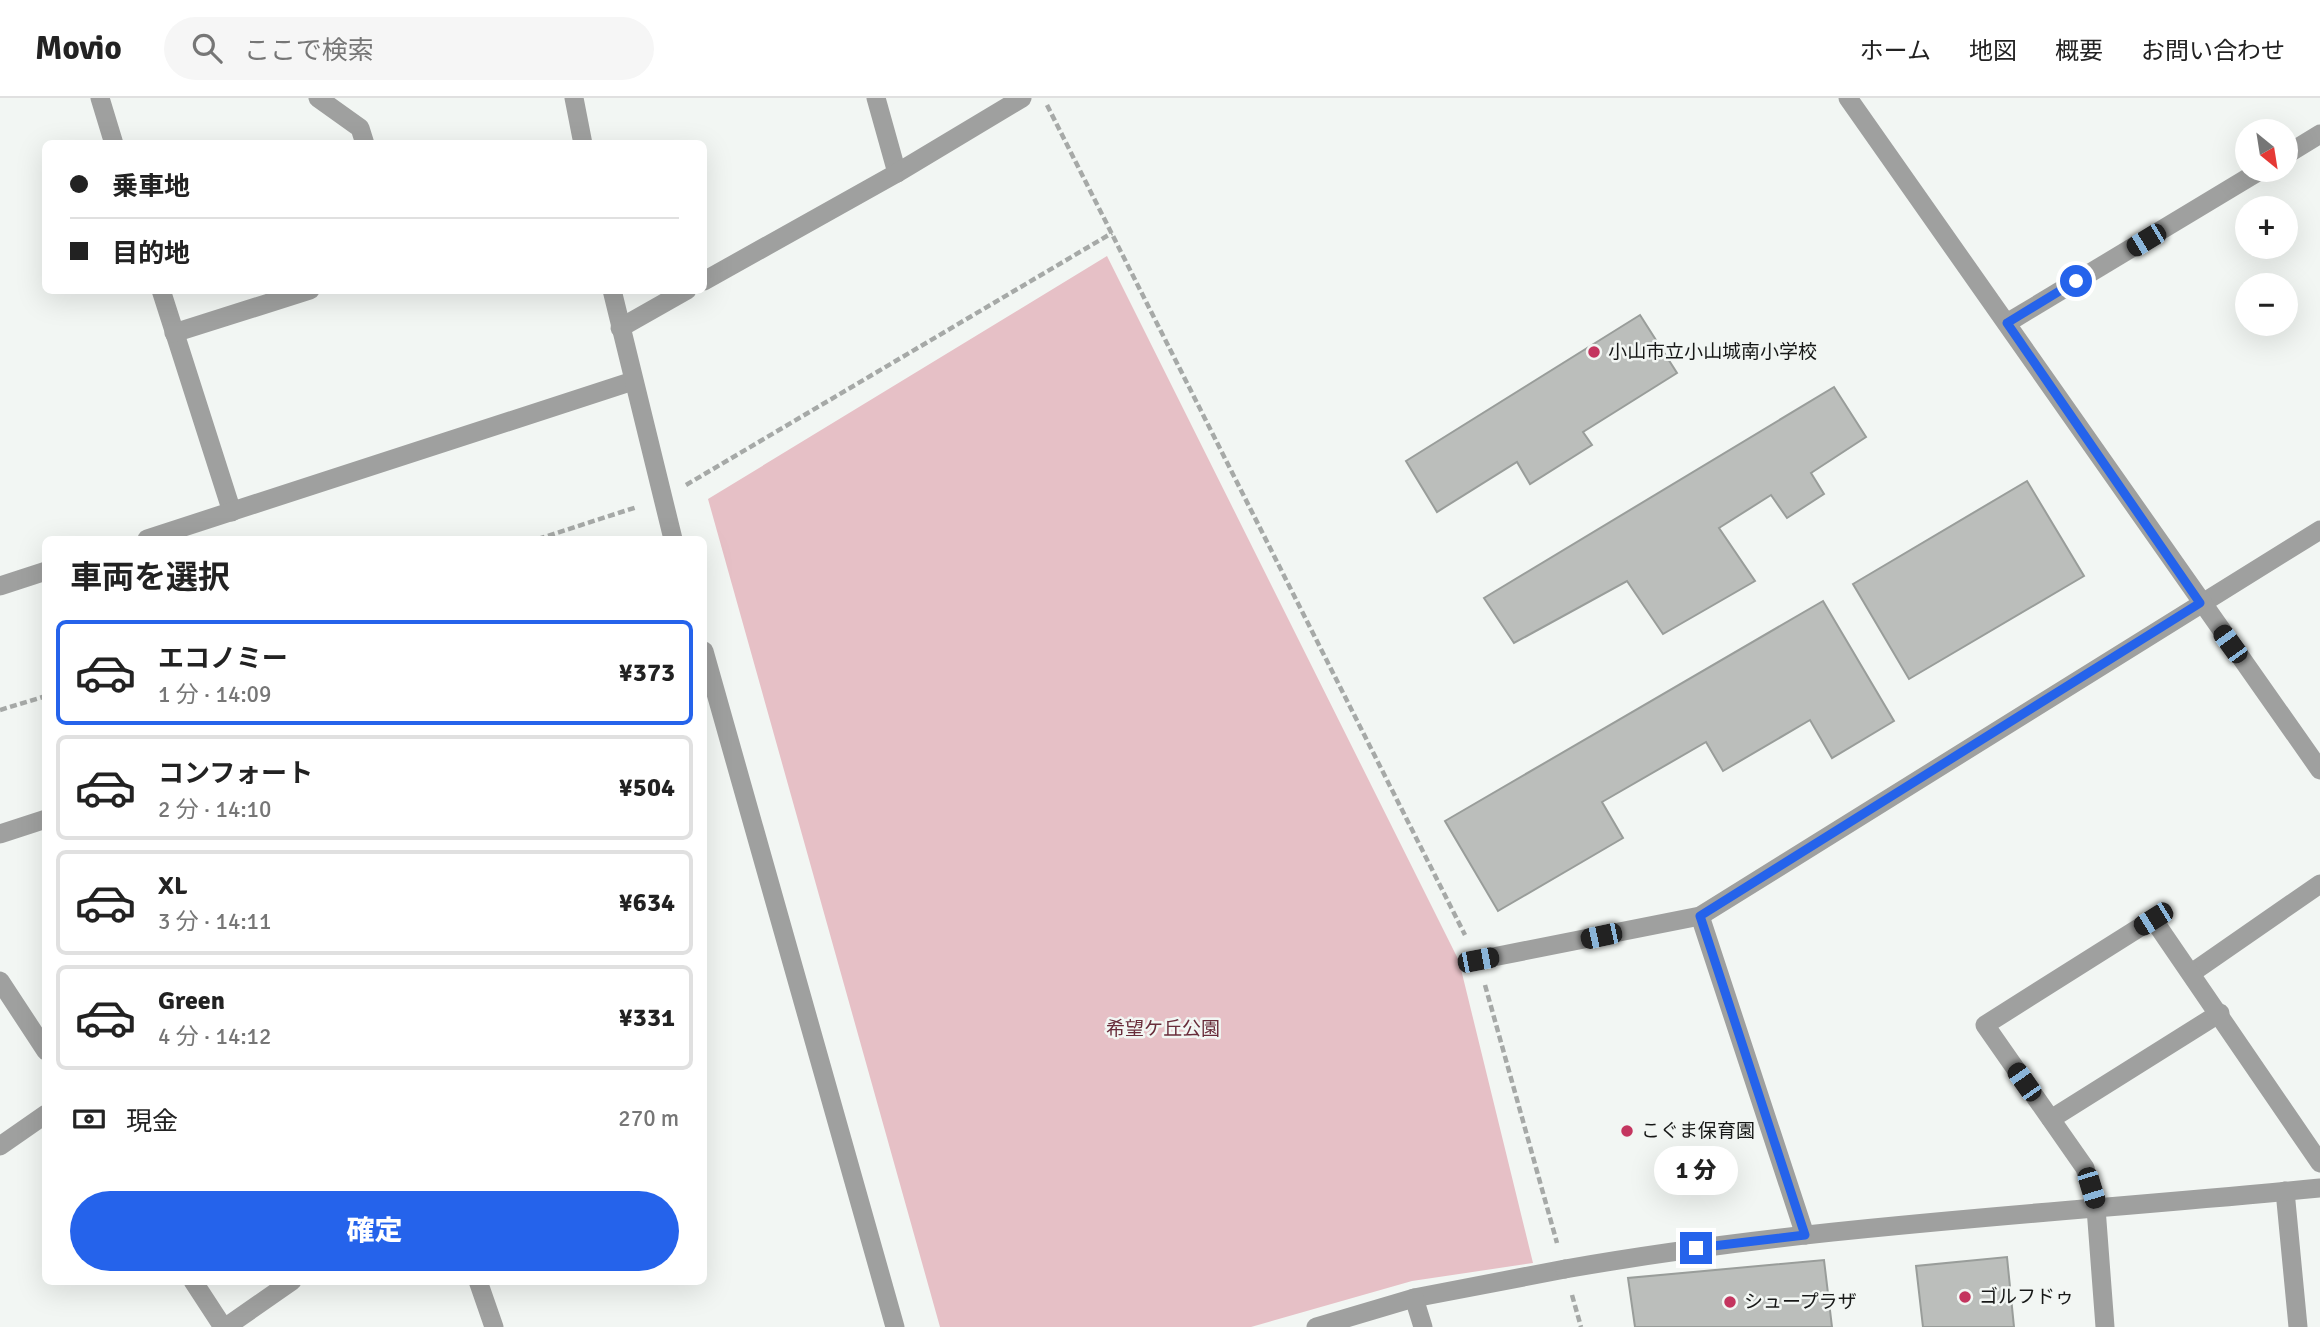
<!DOCTYPE html>
<html lang="ja">
<meta charset="utf-8">
<style>
:root{--surface:#fff;--page:#f6f6f6;--text:#222;--muted:#767676;--line:#e0e0e0;--accent:#2563eb}
body{margin:0;font-family:Signika,"Noto Sans JP",sans-serif;background:var(--page);color:var(--text);height:100vh;display:flex;flex-direction:column;font-size:26px;white-space:nowrap}
*{box-sizing:border-box;margin:0}
p{font-size:23px;color:var(--muted)}
.icon{flex:none;width:38px;height:38px;fill:none;stroke:currentColor;stroke-width:2;stroke-linecap:round;stroke-linejoin:round}
.map{position:relative;flex:1;overflow:hidden}
.sheet{position:absolute;left:42px;top:438px;width:665px;height:749px;display:flex;flex-direction:column;background:var(--surface);border-radius:10px;box-shadow:0 7px 28px #0002}
.sheet>*{flex:none}
.banner{position:absolute;left:42px;top:42px;width:665px;height:154px;border-radius:10px;box-shadow:0 7px 28px #0002;display:grid;align-content:center;height:154px;padding:0 28px;background:var(--surface)}
.needle{width:46px;rotate:150deg}
.fabs{position:absolute;left:2235px;top:21px;display:grid;gap:14px}
.fabs a{display:grid;place-items:center;width:63px;height:63px;border-radius:50%;background:var(--surface);box-shadow:0 7px 28px #0002;font-size:35px}
.end{position:absolute;width:32px;height:32px;margin:-16px;border:9px solid #2563eb;background:#fff;box-shadow:0 0 0 4px #fff}
.from{border-radius:50%}
.bubble{position:absolute;height:49px;border-radius:24px;background:var(--surface);box-shadow:0 7px 28px #0002;font-size:23px;font-weight:800;line-height:49px;text-align:center}
.car{position:absolute;width:21px;height:42px;margin:-21px -10px;border-radius:9px;box-shadow:0 0 5px 2px #0007;background:linear-gradient(#222 24%,#8ab4d8 0 40%,#222 0 76%,#8ab4d8 0 86%,#222 0)}
.banner b{display:flex;align-items:center;gap:24px;height:66px;font-size:26px}
.banner b+b{border-top:2px solid var(--line)}
.banner i{width:18px;height:18px;background:var(--text)}
ul{padding:0;list-style:none}
li{display:flex;align-items:center;gap:21px;height:105px;margin:0 14px 10px;padding:0 14px;border:4px solid var(--line);border-radius:10px}
li div{flex:1}
li b{display:block;font-size:26px}
li em{font-style:normal;font-weight:800}
li.selected{border-color:var(--accent)}
li>.icon{width:63px;height:63px;stroke-width:1.5}
h2{padding:0 28px;font-size:32px;line-height:84px}
.pay{display:flex;align-items:center;gap:18px;height:77px;padding:0 28px;font-size:26px}
.pay p{margin-inline-start:auto}
.button{display:flex;gap:14px;margin-top:auto;padding:14px 28px}
.button a{flex:1;height:80px;border-radius:42px;background:var(--accent);color:#fff;font-size:28px;font-weight:800;line-height:80px;text-align:center}
header{display:flex;align-items:center;gap:42px;box-sizing:border-box;height:98px;padding:0 35px;background:var(--surface);border-bottom:2px solid var(--line)}
header strong{font-size:33px}
nav{display:flex;gap:38px;margin-inline-start:auto;font-size:24px}
.search{width:490px;height:63px;background:var(--page);display:flex;align-items:center;gap:18px;box-sizing:border-box;padding:0 24px;border-radius:38px;color:var(--muted);font-size:26px}
.map>svg:first-child{display:block}
.green{fill:#e6c0c6}
.building{fill:#bbbebb;stroke:#999d9a;stroke-width:2}
.lines{fill:none;stroke-linecap:round;stroke-linejoin:round}
.path{stroke:#a6a9a7;stroke-width:4.5;stroke-dasharray:7 3.5;stroke-linecap:butt}
.service{stroke:#9fa09f;stroke-width:19}
.minor{stroke:#9fa09f;stroke-width:19}
.tertiary{stroke:#9fa09f;stroke-width:19}
.route{stroke:#2563eb;stroke-width:9}
.poi-dot{fill:#c4355f;stroke:#f2f6f3;stroke-width:2.5}
.labels{text-anchor:middle;dominant-baseline:central;stroke-width:5;stroke-linejoin:round;paint-order:stroke}
.poi-label{font-size:19px;fill:#171817;stroke:#f2f6f3;text-anchor:start}
.park-label{font-size:19px;fill:#682c3a;stroke:#f2f6f3}
</style>
<header>
<strong>Movio</strong>
<div class="search"><svg class="icon" aria-label="search" viewBox="0 0 24 24"><circle cx="10" cy="10" r="6"/><path d="M15 15l6 6"/></svg>ここで検索</div>
<nav><a>ホーム</a><a>地図</a><a>概要</a><a>お問い合わせ</a></nav>
</header>
<div class="map">
<svg width="2320" height="1229" viewBox="0 0 2320 1229">
<rect width="100%" height="100%" fill="#f2f6f3"/>
<polygon class="green" points="1107,158 1459,863 1533,1165 1412,1183 1251,1229 940,1229 708,401"/>
<g class="building">
<polygon points="1640,217 1677,275 1583,334 1592,347 1530,386 1517,364 1437,414 1406,363"/>
<polygon points="1834,289 1866,339 1811,375 1824,396 1787,420 1771,397 1719,430 1755,483 1663,536 1627,483 1514,545 1484,500"/>
<polygon points="2027,383 2084,478 1909,581 1853,486"/>
<polygon points="1823,503 1894,623 1832,660 1810,622 1723,673 1706,644 1602,704 1623,740 1498,813 1445,723"/>
<polygon points="2007,1159 2014,1229 1923,1229 1916,1168"/>
<polygon points="1824,1162 1832,1229 1635,1229 1628,1180"/>
</g>
<g class="lines">
<g class="path">
<polyline points="1047,7 1465,837"/>
<polyline points="686,387 1112,135"/>
<polyline points="538,441 637,409"/>
<polyline points="0,612 46,598"/>
<polyline points="1485,887 1557,1145"/>
<polyline points="1572,1197 1581,1229"/>
</g>
<polyline class="service" points="1414,1200 1565,1171"/>
<g class="minor">
<polyline points="100,0 114,46"/>
<polyline points="318,0 360,30 365,46"/>
<polyline points="876,0 897,75"/>
<polyline points="2286,57 2320,36"/>
<polyline points="704,183 897,75 1022,0"/>
<polyline points="161,192 232,414"/>
<polyline points="2007,225 2261,72"/>
<polyline points="620,230 687,192"/>
<polyline points="174,235 310,192"/>
<polyline points="147,441 633,283"/>
<polyline points="0,488 46,473"/>
<polyline points="0,736 46,721"/>
<polyline points="1700,818 1805,1137"/>
<polyline points="1478,862 1700,818 2320,432"/>
<polyline points="2193,874 2320,786"/>
<polyline points="0,883 46,953"/>
<polyline points="2051,1021 2220,915"/>
<polyline points="0,1048 46,1016"/>
<polyline points="2285,1093 2298,1229"/>
<path d="M1565 1171C1814 1127 2068 1115 2320 1090"/>
<polyline points="193,1183 223,1229"/>
<polyline points="478,1183 494,1229"/>
<polyline points="226,1229 292,1183"/>
<polyline points="1316,1229 1414,1200 1423,1229"/>
<polyline points="2105,1229 2096,1110 2085,1070 1985,927 2153,821 2320,1065"/>
</g>
<g class="tertiary">
<polyline points="574,0 583,46"/>
<polyline points="1848,0 2320,672"/>
<polyline points="612,192 673,441"/>
<polyline points="704,553 895,1229"/>
</g>
</g>
<g class="lines">
<polyline class="route" points="1696,1150 1805,1137 1700,818 2200,505 2007,225 2076,183"/>
</g>
<g class="poi-dot">
<circle cx="1594" cy="254" r="7"/>
<circle cx="1627" cy="1033" r="7"/>
<circle cx="1965" cy="1199" r="7"/>
<circle cx="1730" cy="1204" r="7"/>
</g>
<g class="labels">
<g class="poi-label">
<text x="1608" y="254">小山市立小山城南小学校</text>
<text x="1641" y="1033">こぐま保育園</text>
<text x="1979" y="1199">ゴルフドゥ</text>
<text x="1744" y="1204">シュープラザ</text>
</g>
<g class="park-label">
<text x="1163" y="931">希望ケ丘公園</text>
</g>
</g>
</svg>
<div class="fabs">
<a><svg class="needle" viewBox="-14 -14 28 28"><path d="M0-13l5 13h-10z" fill="#e53935"/><path d="M0 13l5-13h-10z" fill="#767676"/></svg></a>
<a>+</a>
<a>−</a>
</div>
<i class="end from" style="left:2076px;top:183px"></i>
<i class="end" style="left:1696px;top:1150px"></i>
<div class="bubble" style="left:1654px;top:1048px;width:84px">1 分</div>
<i class="car" style="left:2146px;top:142px;rotate:239deg"></i>
<i class="car" style="left:2230px;top:546px;rotate:324deg"></i>
<i class="car" style="left:2153px;top:821px;rotate:238deg"></i>
<i class="car" style="left:1601px;top:838px;rotate:258deg"></i>
<i class="car" style="left:1478px;top:862px;rotate:79deg"></i>
<i class="car" style="left:2024px;top:984px;rotate:325deg"></i>
<i class="car" style="left:2091px;top:1090px;rotate:163deg"></i>
<div class="banner">
<b><i class="from"></i>乗車地</b>
<b><i></i>目的地</b>
</div>
<section class="sheet">
<h2>車両を選択</h2>
<ul>
<li class="selected"><svg class="icon" aria-label="car" viewBox="0 0 24 24"><path d="M5 17H2v-5l4-1 3-4h7l3 4 3 1v5h-3M9 17h6M6 11h13"/><circle cx="7" cy="17" r="2"/><circle cx="17" cy="17" r="2"/></svg><div><b>エコノミー</b><p>1 分 · 14:09</p></div><em>¥373</em></li>
<li><svg class="icon" aria-label="car" viewBox="0 0 24 24"><path d="M5 17H2v-5l4-1 3-4h7l3 4 3 1v5h-3M9 17h6M6 11h13"/><circle cx="7" cy="17" r="2"/><circle cx="17" cy="17" r="2"/></svg><div><b>コンフォート</b><p>2 分 · 14:10</p></div><em>¥504</em></li>
<li><svg class="icon" aria-label="car" viewBox="0 0 24 24"><path d="M5 17H2v-5l4-1 3-4h7l3 4 3 1v5h-3M9 17h6M6 11h13"/><circle cx="7" cy="17" r="2"/><circle cx="17" cy="17" r="2"/></svg><div><b>XL</b><p>3 分 · 14:11</p></div><em>¥634</em></li>
<li><svg class="icon" aria-label="car" viewBox="0 0 24 24"><path d="M5 17H2v-5l4-1 3-4h7l3 4 3 1v5h-3M9 17h6M6 11h13"/><circle cx="7" cy="17" r="2"/><circle cx="17" cy="17" r="2"/></svg><div><b>Green</b><p>4 分 · 14:12</p></div><em>¥331</em></li>
</ul>
<div class="pay"><svg class="icon" aria-label="cash" viewBox="0 0 24 24"><path d="M3 7h18v10H3z"/><circle cx="12" cy="12" r="2"/></svg>現金<p>270 m</p></div>
<div class="button"><a>確定</a></div>
</section>
</div>
